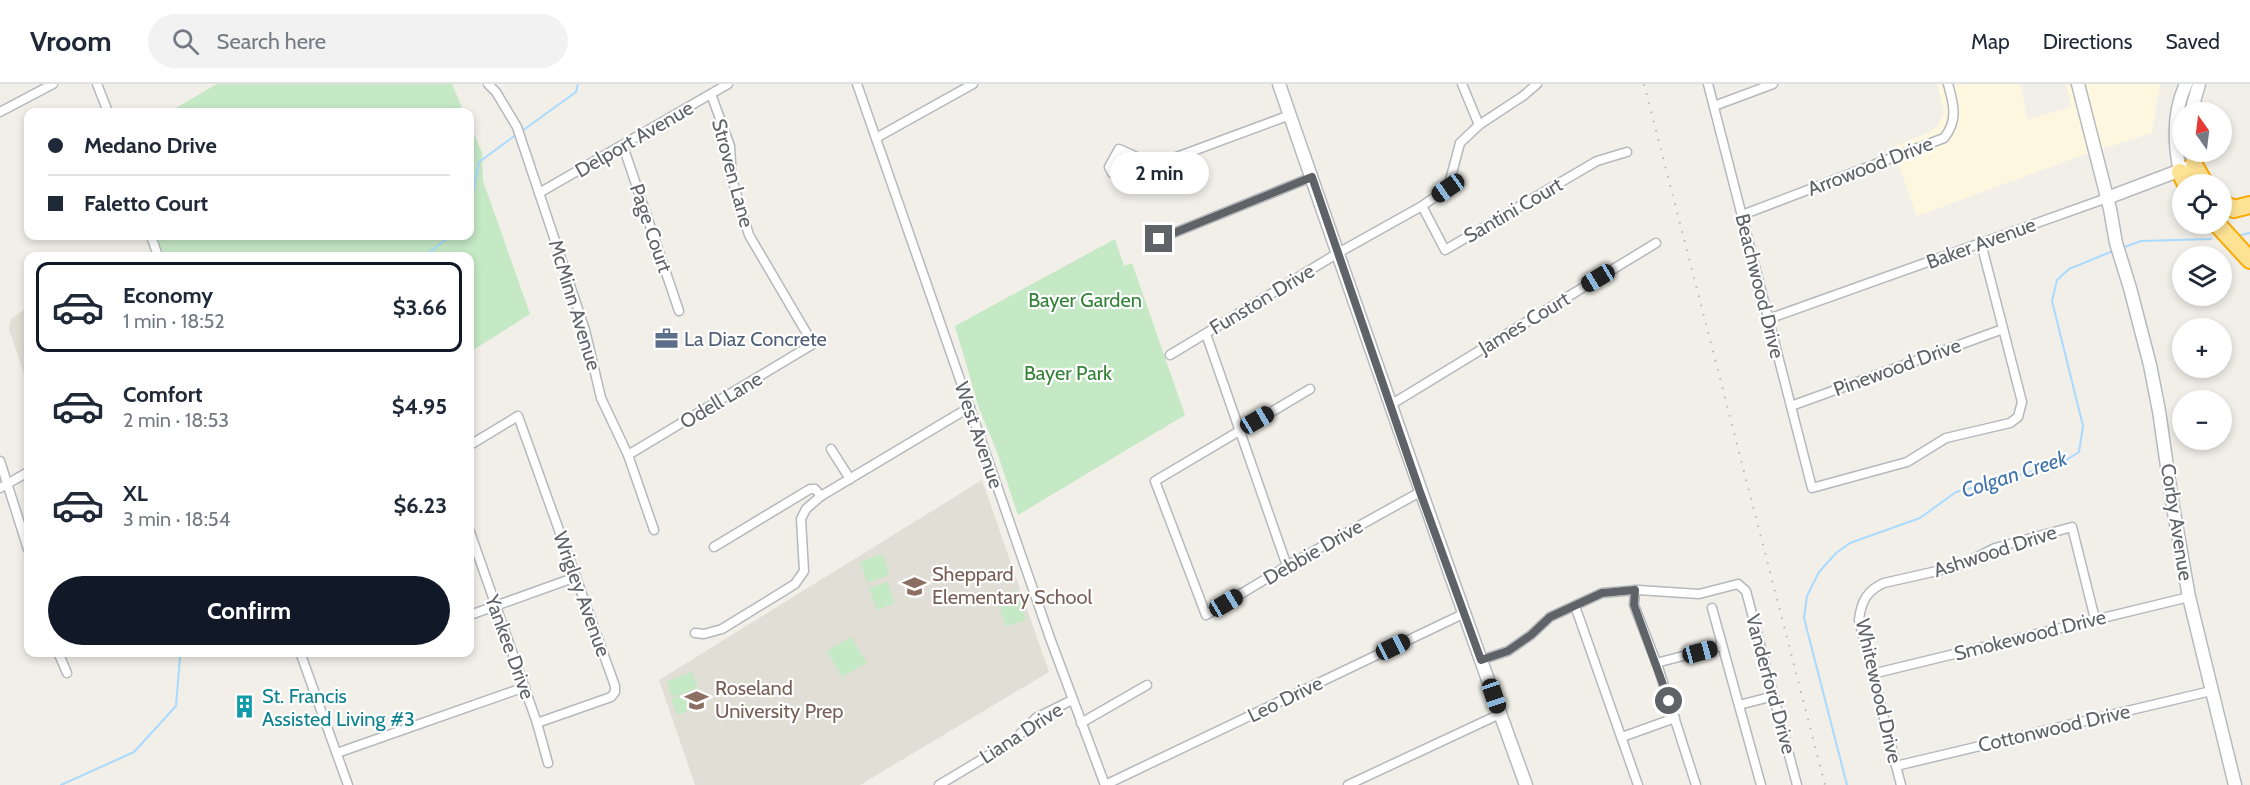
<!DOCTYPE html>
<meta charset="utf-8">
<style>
:root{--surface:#fff;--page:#f2f2f3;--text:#1f2937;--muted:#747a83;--line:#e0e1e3;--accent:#111827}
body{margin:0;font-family:Cabin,sans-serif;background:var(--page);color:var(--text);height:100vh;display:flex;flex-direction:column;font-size:22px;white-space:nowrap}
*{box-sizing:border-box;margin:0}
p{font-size:20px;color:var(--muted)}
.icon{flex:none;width:33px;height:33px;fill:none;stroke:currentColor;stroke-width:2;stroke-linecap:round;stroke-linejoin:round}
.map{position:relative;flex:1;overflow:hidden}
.details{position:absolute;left:24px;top:168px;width:450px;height:405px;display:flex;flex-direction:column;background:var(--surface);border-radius:12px;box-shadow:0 3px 9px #0003}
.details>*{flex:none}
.top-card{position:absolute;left:24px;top:24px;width:450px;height:132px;border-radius:12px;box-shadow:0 3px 9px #0003;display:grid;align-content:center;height:132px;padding:0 24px;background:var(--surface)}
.needle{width:39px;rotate:346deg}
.fabs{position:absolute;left:2172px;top:18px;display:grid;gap:12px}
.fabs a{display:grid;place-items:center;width:60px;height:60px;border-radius:50%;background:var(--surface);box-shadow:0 3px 9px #0003;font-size:30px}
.end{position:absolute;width:27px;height:27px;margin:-14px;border:8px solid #5f6368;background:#fff;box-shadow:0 0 0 3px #fff}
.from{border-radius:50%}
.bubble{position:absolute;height:42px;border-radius:21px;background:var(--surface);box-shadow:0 3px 9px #0003;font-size:20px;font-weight:700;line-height:42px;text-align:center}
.car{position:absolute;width:18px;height:36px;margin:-18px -9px;border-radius:8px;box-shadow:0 0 4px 2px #0007;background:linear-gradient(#222 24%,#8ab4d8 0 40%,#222 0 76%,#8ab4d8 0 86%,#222 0)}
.top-card b{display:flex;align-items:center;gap:21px;height:57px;font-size:22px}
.top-card b+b{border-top:2px solid var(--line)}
.top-card i{width:15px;height:15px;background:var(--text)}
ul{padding:10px 0 0;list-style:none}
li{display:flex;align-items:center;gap:18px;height:90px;margin:0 12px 9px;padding:0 12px;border:3px solid transparent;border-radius:12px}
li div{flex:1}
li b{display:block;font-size:22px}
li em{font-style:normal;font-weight:700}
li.active{border-color:var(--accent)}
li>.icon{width:54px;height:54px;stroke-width:1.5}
.primary-button{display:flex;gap:12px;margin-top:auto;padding:12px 24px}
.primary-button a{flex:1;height:69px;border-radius:36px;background:var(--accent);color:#fff;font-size:24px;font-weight:700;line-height:69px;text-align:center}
header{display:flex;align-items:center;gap:36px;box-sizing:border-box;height:84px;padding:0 30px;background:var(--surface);border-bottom:2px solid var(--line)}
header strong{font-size:28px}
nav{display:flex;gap:33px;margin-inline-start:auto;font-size:21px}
.search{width:420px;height:54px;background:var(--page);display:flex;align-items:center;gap:15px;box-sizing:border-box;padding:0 21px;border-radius:33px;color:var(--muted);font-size:22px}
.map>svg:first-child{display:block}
.commercial{fill:#fef7e0}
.education{fill:#e1ded6}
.green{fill:#c5e8c5}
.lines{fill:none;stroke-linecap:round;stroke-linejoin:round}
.stream{stroke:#aadaff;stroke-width:2}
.street-casing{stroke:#b5b8bc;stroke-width:11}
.secondary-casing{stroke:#b6babf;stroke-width:15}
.highway-casing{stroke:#f9ab00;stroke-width:20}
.street{stroke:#fff;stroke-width:8}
.secondary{stroke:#fff;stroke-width:12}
.highway{stroke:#fde293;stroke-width:16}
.rail{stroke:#b6b7b8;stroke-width:2;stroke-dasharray:1.5 8;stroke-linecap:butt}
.route{stroke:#5f6368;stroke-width:8}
.labels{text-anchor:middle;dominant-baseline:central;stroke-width:4.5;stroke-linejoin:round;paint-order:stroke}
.street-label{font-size:20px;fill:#5f6368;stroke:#fff}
.park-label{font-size:20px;fill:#348238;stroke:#fff}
.service-label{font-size:20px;fill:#4e5e75;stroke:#fff;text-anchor:start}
.education-label{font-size:20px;fill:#785e54;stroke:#fff;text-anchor:start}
.culture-label{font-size:20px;fill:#0d838f;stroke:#fff;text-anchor:start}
.water-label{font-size:21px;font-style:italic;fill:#4174aa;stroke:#fff}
</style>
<header>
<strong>Vroom</strong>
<div class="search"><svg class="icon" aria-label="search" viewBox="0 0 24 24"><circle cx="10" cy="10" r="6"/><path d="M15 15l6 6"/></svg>Search here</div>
<nav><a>Map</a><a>Directions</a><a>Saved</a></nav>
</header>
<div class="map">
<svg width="2250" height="701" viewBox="0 0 2250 701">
<rect width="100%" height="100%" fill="#f1efe8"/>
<polygon class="commercial" points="1937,0 2020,0 2028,35 2071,23 2066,0 2160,0 2152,49 2080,72 1917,132 1892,63 1930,48 1938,42 1944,28"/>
<g class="education">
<polygon points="28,223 28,302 9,245 11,235"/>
<polygon points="982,396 1049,588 860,701 695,701 659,596"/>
</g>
<g class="green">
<polygon points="217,0 452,0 464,28 169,28"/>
<polygon points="470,40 482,69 483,97 530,230 470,268 470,172 164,172 156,152 470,152"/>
<polygon points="1115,155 1124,182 1132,179 1185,331 1018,431 997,368 979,324 955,242"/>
<polygon points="882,470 889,487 886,492 867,499 860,478"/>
<polygon points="887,498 895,519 877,526 869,504"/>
<polygon points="1016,506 1026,536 1006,542 996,513"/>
<polygon points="851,553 867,579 842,593 827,567"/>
<polygon points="692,588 698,604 672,613 667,597"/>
<polygon points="700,605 706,620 677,631 671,615"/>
</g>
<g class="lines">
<g class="stream">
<polyline points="522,47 576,8 578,0"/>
<polyline points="470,124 479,78 517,50"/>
<polyline points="2241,151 2250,149"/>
<polyline points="2122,164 2141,157 2211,155"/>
<polyline points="425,172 450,152"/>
<polyline points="61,701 134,668 176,622 180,573 185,568"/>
<polyline points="1847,701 1804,534 1807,512 1819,488 1836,469 1850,459 1920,434 1956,408 2060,380 2079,368 2083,342 2052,217 2057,196 2069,185 2113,167"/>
</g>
<defs>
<g id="street">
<polyline points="97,0 108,28"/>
<polyline points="488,0 496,8 517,43 585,246 601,314 628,371 654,446"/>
<polyline points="857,0 1050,554 1105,701"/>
<polyline points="1462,0 1479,41"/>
<polyline points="1708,0 1812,404 1907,378 1946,354 2010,339 2018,333 2022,318 1981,159"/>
<polyline points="1714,22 1773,0"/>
<polyline points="0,28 53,0"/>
<polyline points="876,54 973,0"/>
<polyline points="623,62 679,227"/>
<polyline points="1136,88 1139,74 1119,65 1109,83 1112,89 1127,91 1136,88 1290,31"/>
<polyline points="539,109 728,0"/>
<polyline points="1422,122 1445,166 1597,77 1627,68"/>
<path d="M1742 131 1944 54C1958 37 1954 21 1948 0"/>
<polyline points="151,152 158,172"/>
<polyline points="1159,155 1312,93"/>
<polyline points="1768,235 2107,114"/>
<polyline points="1206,250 1287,482"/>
<polyline points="1170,271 1338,169 1422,122 1448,104 1460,59 1479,41 1523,12 1537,0"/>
<polyline points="1310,305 1155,397 1206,531 1287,482 1420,408"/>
<polyline points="1392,320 1656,159"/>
<polyline points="1791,322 2003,245"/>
<polyline points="470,361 518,332 615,602 615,608 611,613 537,639"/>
<polyline points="831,365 850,395"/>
<polyline points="628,371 813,260 749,151 732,95 730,62 711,10"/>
<polyline points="0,377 28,465"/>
<polyline points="0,404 28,388"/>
<polyline points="470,448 537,639 548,679"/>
<polyline points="714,463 810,405 815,405 821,412"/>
<polyline points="1635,506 1634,521 1658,583 1696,701"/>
<polyline points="1575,522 1638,701"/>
<polyline points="1712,524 1761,701"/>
<polyline points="470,531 576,493"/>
<polyline points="695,549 704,550 722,545 795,500 804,487 801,435 806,425 821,412 970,323"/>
<polyline points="58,568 67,589"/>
<polyline points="300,568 348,701"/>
<polyline points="1481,576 1508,567 1531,551 1550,533 1602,509 1638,506 1699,510 1738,500 1746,507 1797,701"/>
<polyline points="1656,579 1722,562"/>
<polyline points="1872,590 2189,513"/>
<polyline points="1739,621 1774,612"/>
<polyline points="1081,639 1147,601"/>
<polyline points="1622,653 1675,634"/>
<polyline points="337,669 525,603"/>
<polyline points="1896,682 2211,607"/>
<polyline points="939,701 1014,656 1036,634 1072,616"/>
<polyline points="1105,701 1465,529"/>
<polyline points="1348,701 1500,630"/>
<path d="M1901 701 1859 536C1861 518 1867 506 1884 499L1959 482 1995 464 2072 443 2095 535"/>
</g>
<g id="secondary">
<path d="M1279 0C1360 234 1441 468 1526 701"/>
<polyline points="2078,0 2110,125 2116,159 2130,204 2150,281 2159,327 2172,417 2189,513 2235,701"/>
<polyline points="2191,28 2199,0"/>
<path d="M2180 88C2174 59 2173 27 2186 0"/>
<polyline points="2107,114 2194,81 2192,68"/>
</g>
<g id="highway">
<polyline points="2194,81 2205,100"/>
<polyline points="2180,88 2186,100"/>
<polyline points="2222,119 2234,125 2250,121"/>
<polyline points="2217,140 2250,176"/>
</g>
</defs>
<use href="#street" class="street-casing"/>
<use href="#secondary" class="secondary-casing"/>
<use href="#highway" class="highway-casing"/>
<use href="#street" class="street"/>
<use href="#secondary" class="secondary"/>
<use href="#highway" class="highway"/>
<polyline class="rail" points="1644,0 1825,701"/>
</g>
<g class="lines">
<polyline class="route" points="1159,155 1312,93 1420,408 1481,576 1508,567 1531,551 1550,533 1602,509 1635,506 1634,521 1669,617"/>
</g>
<defs>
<symbol id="office-bare" viewBox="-9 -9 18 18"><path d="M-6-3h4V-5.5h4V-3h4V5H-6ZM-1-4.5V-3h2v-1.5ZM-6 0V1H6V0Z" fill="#5c6f8a" stroke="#fff" stroke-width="2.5" paint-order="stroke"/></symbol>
<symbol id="school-bare" viewBox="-9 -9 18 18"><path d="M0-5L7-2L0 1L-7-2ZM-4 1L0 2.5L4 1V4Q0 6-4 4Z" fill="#8d6e63" stroke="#fff" stroke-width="2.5" paint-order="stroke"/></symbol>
<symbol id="building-bare" viewBox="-9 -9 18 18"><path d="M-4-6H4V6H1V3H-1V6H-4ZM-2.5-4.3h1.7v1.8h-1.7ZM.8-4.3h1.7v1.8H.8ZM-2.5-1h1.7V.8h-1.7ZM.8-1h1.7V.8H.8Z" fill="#0f9aa8" stroke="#fff" stroke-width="2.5" paint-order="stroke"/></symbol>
</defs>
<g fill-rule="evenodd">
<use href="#office-bare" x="650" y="238" width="33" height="33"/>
<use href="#school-bare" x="898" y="486" width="33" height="33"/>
<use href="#school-bare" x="680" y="600" width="33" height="33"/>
<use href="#building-bare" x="228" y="606" width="33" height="33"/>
</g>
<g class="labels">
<g class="street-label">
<text transform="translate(634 55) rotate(-30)">Delport Avenue</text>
<text transform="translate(1870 82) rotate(-21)">Arrowood Drive</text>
<text transform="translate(733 89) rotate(75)">Stroven Lane</text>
<text transform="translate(1513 126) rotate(-30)">Santini Court</text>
<text transform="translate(651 144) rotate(71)">Page Court</text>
<text transform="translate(1981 159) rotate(-20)">Baker Avenue</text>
<text transform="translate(1760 202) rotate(76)">Beachwood Drive</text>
<text transform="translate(1262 215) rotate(-31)">Funston Drive</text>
<text transform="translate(575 221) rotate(73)">McMinn Avenue</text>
<text transform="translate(1524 239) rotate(-31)">James Court</text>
<text transform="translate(1897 283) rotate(-20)">Pinewood Drive</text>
<text transform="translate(721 316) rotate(-31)">Odell Lane</text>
<text transform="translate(979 351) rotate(71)">West Avenue</text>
<text transform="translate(2177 438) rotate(81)">Corby Avenue</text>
<text transform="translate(1995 467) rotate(-18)">Ashwood Drive</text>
<text transform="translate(1313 468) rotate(-30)">Debbie Drive</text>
<text transform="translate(582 510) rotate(70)">Wrigley Avenue</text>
<text transform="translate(2030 551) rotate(-14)">Smokewood Drive</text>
<text transform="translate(510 563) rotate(70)">Yankee Drive</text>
<text transform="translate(1771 600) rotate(75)">Vanderford Drive</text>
<text transform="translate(1879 607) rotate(77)">Whitewood Drive</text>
<text transform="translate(1285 615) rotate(-26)">Leo Drive</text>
<text transform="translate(2054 644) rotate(-13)">Cottonwood Drive</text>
<text transform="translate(1021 649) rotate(-33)">Liana Drive</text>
</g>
<g class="park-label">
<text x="1085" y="216">Bayer Garden</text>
<text x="1068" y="289">Bayer Park</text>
</g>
<g class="service-label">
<text x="684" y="255">La Diaz Concrete</text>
</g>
<g class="education-label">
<text x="932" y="490">Sheppard<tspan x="932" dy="23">Elementary School</tspan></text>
<text x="715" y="604">Roseland<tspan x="715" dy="23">University Prep</tspan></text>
</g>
<g class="culture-label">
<text x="262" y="612">St. Francis<tspan x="262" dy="23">Assisted Living #3</tspan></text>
</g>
<g class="water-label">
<text transform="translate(2014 390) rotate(-18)">Colgan Creek</text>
</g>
</g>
</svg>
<div class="fabs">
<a><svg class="needle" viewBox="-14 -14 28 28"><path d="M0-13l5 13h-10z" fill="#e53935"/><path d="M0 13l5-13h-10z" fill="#747a83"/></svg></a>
<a><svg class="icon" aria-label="locate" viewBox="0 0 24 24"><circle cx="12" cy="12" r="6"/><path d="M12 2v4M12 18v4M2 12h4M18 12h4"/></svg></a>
<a><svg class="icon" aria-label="layers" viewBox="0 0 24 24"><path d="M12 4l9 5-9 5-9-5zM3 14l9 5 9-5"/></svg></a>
<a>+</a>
<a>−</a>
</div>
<i class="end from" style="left:1669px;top:617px"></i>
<i class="end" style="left:1159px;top:155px"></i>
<div class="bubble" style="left:1110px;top:68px;width:99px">2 min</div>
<i class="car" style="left:1448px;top:104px;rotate:235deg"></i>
<i class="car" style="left:1598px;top:194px;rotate:239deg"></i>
<i class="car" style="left:1257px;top:336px;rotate:60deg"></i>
<i class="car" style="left:1226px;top:519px;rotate:59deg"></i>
<i class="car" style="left:1393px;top:563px;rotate:64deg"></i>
<i class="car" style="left:1700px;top:568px;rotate:75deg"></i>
<i class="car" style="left:1494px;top:612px;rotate:161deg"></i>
<div class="top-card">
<b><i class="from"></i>Medano Drive</b>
<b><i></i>Faletto Court</b>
</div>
<section class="details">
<ul>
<li class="active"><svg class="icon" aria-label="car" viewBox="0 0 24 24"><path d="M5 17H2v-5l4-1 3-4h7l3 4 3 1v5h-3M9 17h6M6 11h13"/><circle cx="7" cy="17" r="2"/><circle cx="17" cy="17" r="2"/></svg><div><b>Economy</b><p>1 min · 18:52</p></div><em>$3.66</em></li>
<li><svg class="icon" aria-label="car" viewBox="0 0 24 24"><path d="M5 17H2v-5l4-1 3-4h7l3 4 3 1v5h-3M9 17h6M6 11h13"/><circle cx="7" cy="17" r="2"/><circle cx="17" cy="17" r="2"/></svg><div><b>Comfort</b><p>2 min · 18:53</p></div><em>$4.95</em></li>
<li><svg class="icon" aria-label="car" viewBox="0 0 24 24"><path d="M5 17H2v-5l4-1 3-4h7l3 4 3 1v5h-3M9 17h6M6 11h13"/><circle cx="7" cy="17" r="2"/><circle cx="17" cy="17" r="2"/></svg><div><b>XL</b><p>3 min · 18:54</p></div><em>$6.23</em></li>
</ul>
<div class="primary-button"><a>Confirm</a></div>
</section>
</div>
